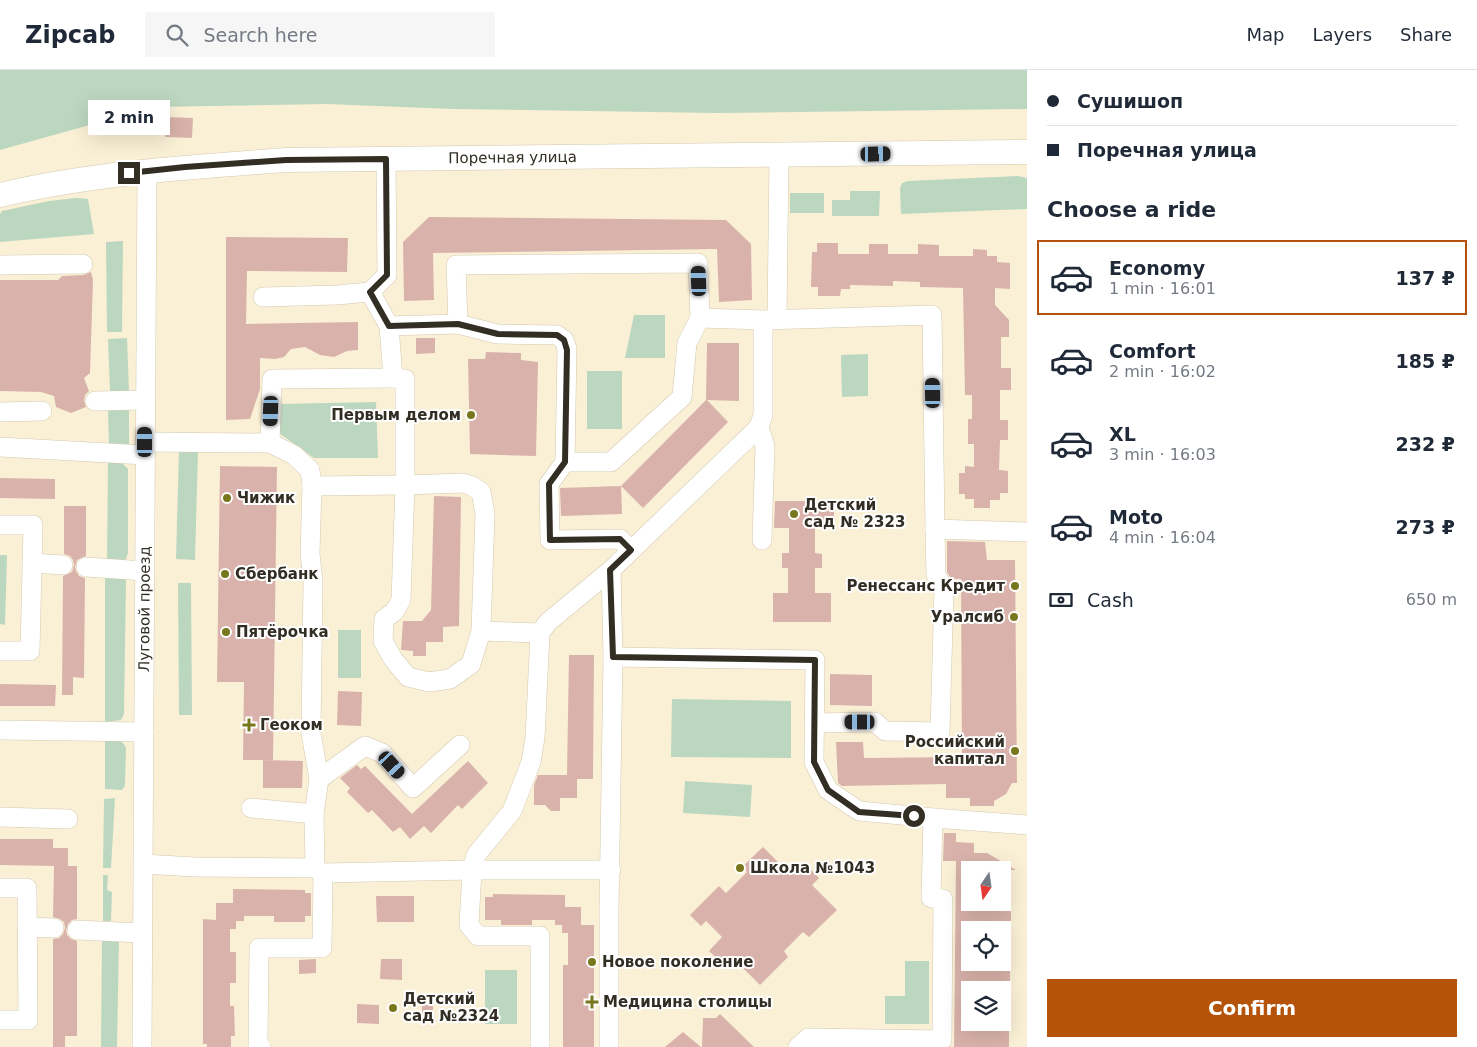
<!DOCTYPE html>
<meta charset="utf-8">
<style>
:root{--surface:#fff;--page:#f6f6f7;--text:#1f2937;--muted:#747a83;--line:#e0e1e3;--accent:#b45309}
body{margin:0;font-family:"DejaVu Sans",sans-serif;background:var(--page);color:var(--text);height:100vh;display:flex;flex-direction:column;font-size:19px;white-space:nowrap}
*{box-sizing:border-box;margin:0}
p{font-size:16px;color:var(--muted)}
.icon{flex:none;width:28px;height:28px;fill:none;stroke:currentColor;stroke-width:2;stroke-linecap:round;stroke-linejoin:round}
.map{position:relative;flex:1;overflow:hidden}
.drawer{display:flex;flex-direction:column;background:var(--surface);width:450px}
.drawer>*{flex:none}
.top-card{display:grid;align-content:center;height:110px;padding:0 20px;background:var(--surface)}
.needle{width:32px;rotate:193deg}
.buttons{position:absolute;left:961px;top:791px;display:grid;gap:10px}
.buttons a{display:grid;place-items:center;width:50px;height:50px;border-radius:0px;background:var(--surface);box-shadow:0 5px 20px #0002;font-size:25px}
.end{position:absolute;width:22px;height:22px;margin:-11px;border:6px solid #322e24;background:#fff;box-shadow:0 0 0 2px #fff}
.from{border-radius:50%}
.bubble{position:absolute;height:35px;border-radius:0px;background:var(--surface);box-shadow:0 5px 20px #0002;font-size:16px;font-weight:600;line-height:35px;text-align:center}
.car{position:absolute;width:15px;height:30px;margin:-15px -8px;border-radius:6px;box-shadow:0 0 4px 1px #0007;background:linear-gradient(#222 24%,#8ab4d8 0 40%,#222 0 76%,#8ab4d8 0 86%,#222 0)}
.top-card b{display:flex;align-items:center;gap:18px;height:48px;font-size:19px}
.top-card b+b{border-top:1px solid var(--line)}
.top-card i{width:12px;height:12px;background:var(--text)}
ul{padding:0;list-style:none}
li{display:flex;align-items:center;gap:15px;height:75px;margin:0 10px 8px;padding:0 10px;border:2px solid transparent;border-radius:0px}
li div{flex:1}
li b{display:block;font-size:19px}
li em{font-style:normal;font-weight:600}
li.on{border-color:var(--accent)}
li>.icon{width:45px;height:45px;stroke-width:1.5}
h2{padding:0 20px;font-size:22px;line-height:60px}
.pay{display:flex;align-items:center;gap:12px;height:55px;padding:0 20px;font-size:19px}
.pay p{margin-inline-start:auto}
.button{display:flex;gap:10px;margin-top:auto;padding:10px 20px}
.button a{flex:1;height:58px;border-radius:0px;background:var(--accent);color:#fff;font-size:20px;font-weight:600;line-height:58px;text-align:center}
header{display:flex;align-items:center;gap:30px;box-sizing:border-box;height:70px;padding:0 25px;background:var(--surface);border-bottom:1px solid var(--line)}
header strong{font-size:24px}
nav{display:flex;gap:28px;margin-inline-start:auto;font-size:18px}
.search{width:350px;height:45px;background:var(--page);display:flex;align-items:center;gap:12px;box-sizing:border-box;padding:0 18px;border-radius:0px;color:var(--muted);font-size:19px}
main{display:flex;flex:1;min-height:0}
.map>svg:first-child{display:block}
.green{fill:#bcd7c0}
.building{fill:#d9b3ab}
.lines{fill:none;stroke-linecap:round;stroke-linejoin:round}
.minor-casing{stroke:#d2c9af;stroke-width:20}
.major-casing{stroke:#d2c9af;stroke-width:25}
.minor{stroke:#fff;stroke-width:19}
.major{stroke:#fff;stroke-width:24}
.route{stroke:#322e24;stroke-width:6}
.poi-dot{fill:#78771e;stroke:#fefefe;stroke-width:2}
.labels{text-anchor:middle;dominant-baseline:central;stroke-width:4;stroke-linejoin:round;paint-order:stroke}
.street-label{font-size:15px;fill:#322e24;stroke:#fefefe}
.poi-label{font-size:15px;font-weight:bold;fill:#322e24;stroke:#fefefe;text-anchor:start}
</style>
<header>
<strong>Zipcab</strong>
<div class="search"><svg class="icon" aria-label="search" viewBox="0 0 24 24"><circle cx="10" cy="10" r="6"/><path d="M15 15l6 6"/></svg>Search here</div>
<nav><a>Map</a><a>Layers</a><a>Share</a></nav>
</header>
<main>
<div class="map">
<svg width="1027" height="977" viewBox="0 0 1027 977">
<rect width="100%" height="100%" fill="#faf0d6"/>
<g class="green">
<polygon points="0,0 1027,0 1027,39 716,43 453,39 327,34 154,37 0,80"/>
<polygon points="1018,106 1027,108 1027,139 901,144 900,118 902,113 908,111"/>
<polygon points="850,121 880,121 879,146 832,146 832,130 850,130"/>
<rect x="790" y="123" width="34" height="20"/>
<polygon points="76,128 88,129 94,164 0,172 0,144 2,141 49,131"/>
<polygon points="123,171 122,262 107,262 106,172"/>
<polygon points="634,245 665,245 665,288 625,288"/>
<polygon points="127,268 129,321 110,321 108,269"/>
<polygon points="868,284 868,326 842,327 841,285"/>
<rect x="587" y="301" width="35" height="58"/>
<polygon points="376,332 378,388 314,388 279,363 279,334"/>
<polygon points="111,336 129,340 129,379 109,379 108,338"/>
<polygon points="179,380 198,380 195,490 176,489"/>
<polygon points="108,390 122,393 128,399 128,483 126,489 119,493 107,493"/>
<polygon points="0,485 7,485 5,555 0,554"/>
<polygon points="105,505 121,505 126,511 124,644 121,650 105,652"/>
<polygon points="178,513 191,513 192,645 179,645"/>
<rect x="338" y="560" width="23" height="48"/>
<polygon points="672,629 791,631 791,688 671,687"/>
<path d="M105 668C114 669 122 668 126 678L125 716 122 720 105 719Z"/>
<polygon points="685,711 752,715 750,747 683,743"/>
<polygon points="115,728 111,798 103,798 104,729"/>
<polygon points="103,805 108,805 107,820 112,822 111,851 103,851"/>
<polygon points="102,867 119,869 117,977 101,977"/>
<polygon points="905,891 929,891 929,954 885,954 885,926 905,926"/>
<rect x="485" y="900" width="32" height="54"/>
</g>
<g class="building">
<polygon points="166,47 193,48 192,68 165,67"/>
<polygon points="429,147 726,150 751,174 752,230 719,232 717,179 433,183 434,230 404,231 403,172"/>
<polygon points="226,167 348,168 347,202 247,201 246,254 358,252 358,280 347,281 334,287 320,285 305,277 291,279 284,287 275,289 260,288 260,319 250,349 226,350"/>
<polygon points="817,173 838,173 838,184 869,184 869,174 888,174 888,184 918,184 918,174 939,175 939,186 973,186 973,179 987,180 987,186 997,186 997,192 1010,193 1010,219 995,218 995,235 1009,250 1009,267 1001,267 1001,298 1011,298 1011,320 1000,320 1000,350 1008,350 1008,370 1000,370 999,400 1008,401 1008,423 1000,423 1000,430 990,430 990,438 974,438 974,429 965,429 965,424 959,424 959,403 965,403 965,396 974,397 974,374 968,374 968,349 972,349 972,325 965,325 963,218 920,217 920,212 893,211 893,216 850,215 850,219 841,219 840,226 818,226 818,217 811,217 812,182 817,182"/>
<polygon points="91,202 93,210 90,303 84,308 89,321 85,325 84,331 86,337 71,343 56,337 54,326 41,322 0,321 0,210 58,210 62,206 83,205"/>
<polygon points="416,268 435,268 435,283 416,284"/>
<polygon points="707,273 739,273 739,331 707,330 728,352 643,438 621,416 706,330"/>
<polygon points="486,282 521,283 521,290 538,292 536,386 470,384 468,289 485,289"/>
<polygon points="220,396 277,397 273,690 243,690 244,612 217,612"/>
<polygon points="0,408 55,409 55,429 0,428"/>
<polygon points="621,416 622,444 561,446 560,418"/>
<polygon points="434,426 461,427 459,556 443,557 443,572 426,572 426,586 413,586 413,581 401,580 403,551 422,551 431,540"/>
<polygon points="775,431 834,431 834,458 815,458 815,483 822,484 822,498 815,498 815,523 831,523 831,552 773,552 773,523 788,523 788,498 782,498 782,483 789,483 789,458 774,458"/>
<polygon points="64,436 86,436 86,486 77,490 75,497 76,501 79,506 85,508 84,608 73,607 73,625 62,625 63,506 72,502 74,495 73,490 70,486 64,484"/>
<polygon points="947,471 985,472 987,490 1015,490 1017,713 1012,713 1006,724 994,731 994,736 970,736 970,728 946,728 946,714 842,716 838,713 836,672 863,672 864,688 962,687 961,509 951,509 947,502"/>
<polygon points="569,585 594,585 593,709 577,709 577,728 560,728 560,741 551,741 545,735 534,735 534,715 538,705 567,705"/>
<polygon points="830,604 872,605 872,636 830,635"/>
<polygon points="0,614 56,615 55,636 0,636"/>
<polygon points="338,621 362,622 361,656 337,655"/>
<polygon points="263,690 303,691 302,718 263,718"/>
<polygon points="468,691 488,713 462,739 458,735 431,763 424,756 410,769 400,757 393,762 372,740 368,743 347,722 350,718 340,708 357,695 361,699 365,696 412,744"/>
<polygon points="944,763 956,763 956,772 974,773 974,783 987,783 1016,800 970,800 970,832 1011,832 1011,860 970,860 970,892 1010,892 1010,920 970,920 970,952 1009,952 1009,977 954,977 956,791 943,791"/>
<polygon points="0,769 53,769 53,778 68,778 68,796 77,796 77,849 72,850 68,854 66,860 67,865 71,869 77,871 77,966 65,966 65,977 53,977 53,869 59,868 63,864 65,858 64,852 60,849 53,847 54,796 0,795"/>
<polygon points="763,777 791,805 803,792 819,808 812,815 837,840 809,867 803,862 784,881 788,887 760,915 736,891 728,899 709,881 722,867 706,851 701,856 690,845 719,816 726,823 747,802 742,797"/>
<polygon points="233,819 305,820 305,823 311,823 311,846 305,846 305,852 274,852 274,846 244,846 244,851 236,851 236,859 230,859 230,882 236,882 236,913 230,913 230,936 234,936 235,966 231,966 231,977 207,977 207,974 203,974 203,849 216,850 216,833 233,833"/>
<polygon points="493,824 565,825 565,837 581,837 581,855 594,855 594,977 563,977 563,895 568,895 568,863 562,863 562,855 555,855 555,850 532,850 532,855 501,855 501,850 485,850 485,827 493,827"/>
<polygon points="376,826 414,826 414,852 377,852"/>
<polygon points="316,889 316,903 299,904 299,890"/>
<polygon points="381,889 402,889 402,910 380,909"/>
<polygon points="357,934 379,935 379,954 357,953"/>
<rect x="422" y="935" width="11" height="18"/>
<polygon points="720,944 754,977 702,977 703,948 716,948"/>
<polygon points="683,962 701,977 665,977"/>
</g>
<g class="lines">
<defs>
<g id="minor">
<polyline points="0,195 83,194"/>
<polyline points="263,227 337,225 370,222"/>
<polyline points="777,249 779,85"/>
<polyline points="458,254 497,264 557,265 564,270 567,279 565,392"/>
<polyline points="389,256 458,254 456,195 698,193 700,248"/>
<polyline points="95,331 146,330"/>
<polyline points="0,342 42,341"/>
<polyline points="759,357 765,376 762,470"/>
<polyline points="145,372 270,373 294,385 310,400 312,416 310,484 313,510 311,663 319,709 314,744 315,798"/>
<polyline points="270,373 272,309 393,308 389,256 370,222 387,205 386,89"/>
<polyline points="0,377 145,385"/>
<polyline points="312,416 405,415 405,309 393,308"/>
<polyline points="0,455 33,455 30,581 0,581"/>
<polyline points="631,480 620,469 550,470 549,414 565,392 611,392 682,327 687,273 700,248 763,250 932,245 935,459 1027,462"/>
<polyline points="32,493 63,495"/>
<polyline points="86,497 145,501"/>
<polyline points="611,500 613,587"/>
<polyline points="481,561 485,444 481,422 472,416 463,413 405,415 401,530 394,542 384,549 383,571 393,589 408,607 429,612 450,609 471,594 481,561 540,563"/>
<polyline points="814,653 875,652 885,661 940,662 944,519 936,505 935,459"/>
<polyline points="0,660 144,662"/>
<polyline points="319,709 365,676 382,683 413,718 460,675"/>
<polyline points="251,738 314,744"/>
<polyline points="0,747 68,749"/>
<polyline points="143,794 195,797 315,798 323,803 472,800 469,855 478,866 540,866 540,977"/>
<polyline points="611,800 472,800 476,785 512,741 531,692 535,668 540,563 548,552 611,500 759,357 763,345 763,250"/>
<polyline points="0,818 27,818 28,950 0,950"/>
<polyline points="27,857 54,858"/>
<polyline points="77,860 142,863"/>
<path id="s1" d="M142 977 147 101"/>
<polyline points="261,977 258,975 259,878 322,878 323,803"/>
<polyline points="609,977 609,838 613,587 815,590 814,692 828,720 859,741 933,748"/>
<polyline points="798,977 808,968 942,970 943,829 931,828 933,748 1027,755"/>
</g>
<g id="major">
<path id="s2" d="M0 125C94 103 190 97 286 90L1027 82"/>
</g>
</defs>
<use href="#minor" class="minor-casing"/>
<use href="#major" class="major-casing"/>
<use href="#minor" class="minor"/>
<use href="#major" class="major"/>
</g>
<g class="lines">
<polyline class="route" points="129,103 185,97 286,90 386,89 387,205 370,222 389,256 458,254 498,264 557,265 564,270 567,280 565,392 549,414 550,470 620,469 631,480 610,500 613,587 815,590 814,692 828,720 859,742 914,746"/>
</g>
<g class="poi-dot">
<circle cx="471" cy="345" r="5"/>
<circle cx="227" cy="428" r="5"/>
<circle cx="794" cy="444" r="5"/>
<circle cx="225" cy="504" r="5"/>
<circle cx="1015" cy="516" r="5"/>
<circle cx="1014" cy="547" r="5"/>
<circle cx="226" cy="562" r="5"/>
<path d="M246.5 647.5h5v5h5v5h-5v5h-5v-5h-5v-5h5z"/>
<circle cx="1015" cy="681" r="5"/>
<circle cx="740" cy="798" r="5"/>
<circle cx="592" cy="892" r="5"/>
<path d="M589.5 924.5h5v5h5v5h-5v5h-5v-5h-5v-5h5z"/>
<circle cx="393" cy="938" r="5"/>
</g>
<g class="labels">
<g class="street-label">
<text stroke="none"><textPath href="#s2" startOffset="515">Поречная улица</textPath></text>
<text stroke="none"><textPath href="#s1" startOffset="438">Луговой проезд</textPath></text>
</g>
<g class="poi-label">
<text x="461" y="345" text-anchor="end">Первым делом</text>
<text x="237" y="428">Чижик</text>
<text x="804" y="435">Детский<tspan x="804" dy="17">сад № 2323</tspan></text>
<text x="235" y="504">Сбербанк</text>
<text x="1005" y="516" text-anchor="end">Ренессанс Кредит</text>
<text x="1004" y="547" text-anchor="end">Уралсиб</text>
<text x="236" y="562">Пятёрочка</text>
<text x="260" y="655">Геоком</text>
<text x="1005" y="672" text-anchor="end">Российский<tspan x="1005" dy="17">капитал</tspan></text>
<text x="750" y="798">Школа №1043</text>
<text x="602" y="892">Новое поколение</text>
<text x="403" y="929">Детский<tspan x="403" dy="17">сад №2324</tspan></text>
<text x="603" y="932">Медицина столицы</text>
</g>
</g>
</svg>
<div class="buttons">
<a><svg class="needle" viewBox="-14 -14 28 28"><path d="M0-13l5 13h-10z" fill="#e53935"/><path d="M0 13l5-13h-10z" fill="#747a83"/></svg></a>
<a><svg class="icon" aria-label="locate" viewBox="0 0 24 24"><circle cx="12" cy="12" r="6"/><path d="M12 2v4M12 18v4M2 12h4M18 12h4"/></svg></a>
<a><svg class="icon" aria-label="layers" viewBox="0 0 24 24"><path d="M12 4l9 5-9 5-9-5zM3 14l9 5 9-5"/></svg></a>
</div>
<i class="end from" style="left:914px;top:746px"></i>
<i class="end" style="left:129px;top:103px"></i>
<div class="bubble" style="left:88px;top:30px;width:82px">2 min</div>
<i class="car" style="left:876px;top:84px;rotate:89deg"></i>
<i class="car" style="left:699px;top:211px;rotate:358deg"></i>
<i class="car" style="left:933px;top:323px;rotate:359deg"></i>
<i class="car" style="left:271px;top:341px;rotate:182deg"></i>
<i class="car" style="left:145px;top:372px;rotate:0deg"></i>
<i class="car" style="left:860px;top:652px;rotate:270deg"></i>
<i class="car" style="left:392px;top:695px;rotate:138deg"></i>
</div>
<section class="drawer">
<div class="top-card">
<b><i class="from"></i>Сушишоп</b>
<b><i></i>Поречная улица</b>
</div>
<h2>Choose a ride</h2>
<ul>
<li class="on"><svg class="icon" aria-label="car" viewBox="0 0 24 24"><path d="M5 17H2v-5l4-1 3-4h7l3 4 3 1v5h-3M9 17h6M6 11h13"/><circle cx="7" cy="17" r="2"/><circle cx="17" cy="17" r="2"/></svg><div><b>Economy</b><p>1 min · 16:01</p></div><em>137 ₽</em></li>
<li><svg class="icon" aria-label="car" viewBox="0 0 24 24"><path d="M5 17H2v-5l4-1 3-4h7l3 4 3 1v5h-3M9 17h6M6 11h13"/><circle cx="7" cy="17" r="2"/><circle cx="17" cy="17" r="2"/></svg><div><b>Comfort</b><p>2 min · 16:02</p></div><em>185 ₽</em></li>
<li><svg class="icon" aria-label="car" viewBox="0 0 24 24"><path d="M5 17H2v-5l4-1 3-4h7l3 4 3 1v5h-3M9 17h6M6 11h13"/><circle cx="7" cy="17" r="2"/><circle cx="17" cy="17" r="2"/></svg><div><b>XL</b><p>3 min · 16:03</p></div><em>232 ₽</em></li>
<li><svg class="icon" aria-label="car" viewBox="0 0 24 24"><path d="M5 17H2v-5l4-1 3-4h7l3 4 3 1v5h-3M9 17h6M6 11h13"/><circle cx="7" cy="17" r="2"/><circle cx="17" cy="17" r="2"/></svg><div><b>Moto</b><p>4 min · 16:04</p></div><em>273 ₽</em></li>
</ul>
<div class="pay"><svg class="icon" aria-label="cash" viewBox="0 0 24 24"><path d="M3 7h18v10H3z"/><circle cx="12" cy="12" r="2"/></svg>Cash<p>650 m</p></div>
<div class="button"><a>Confirm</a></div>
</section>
</main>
